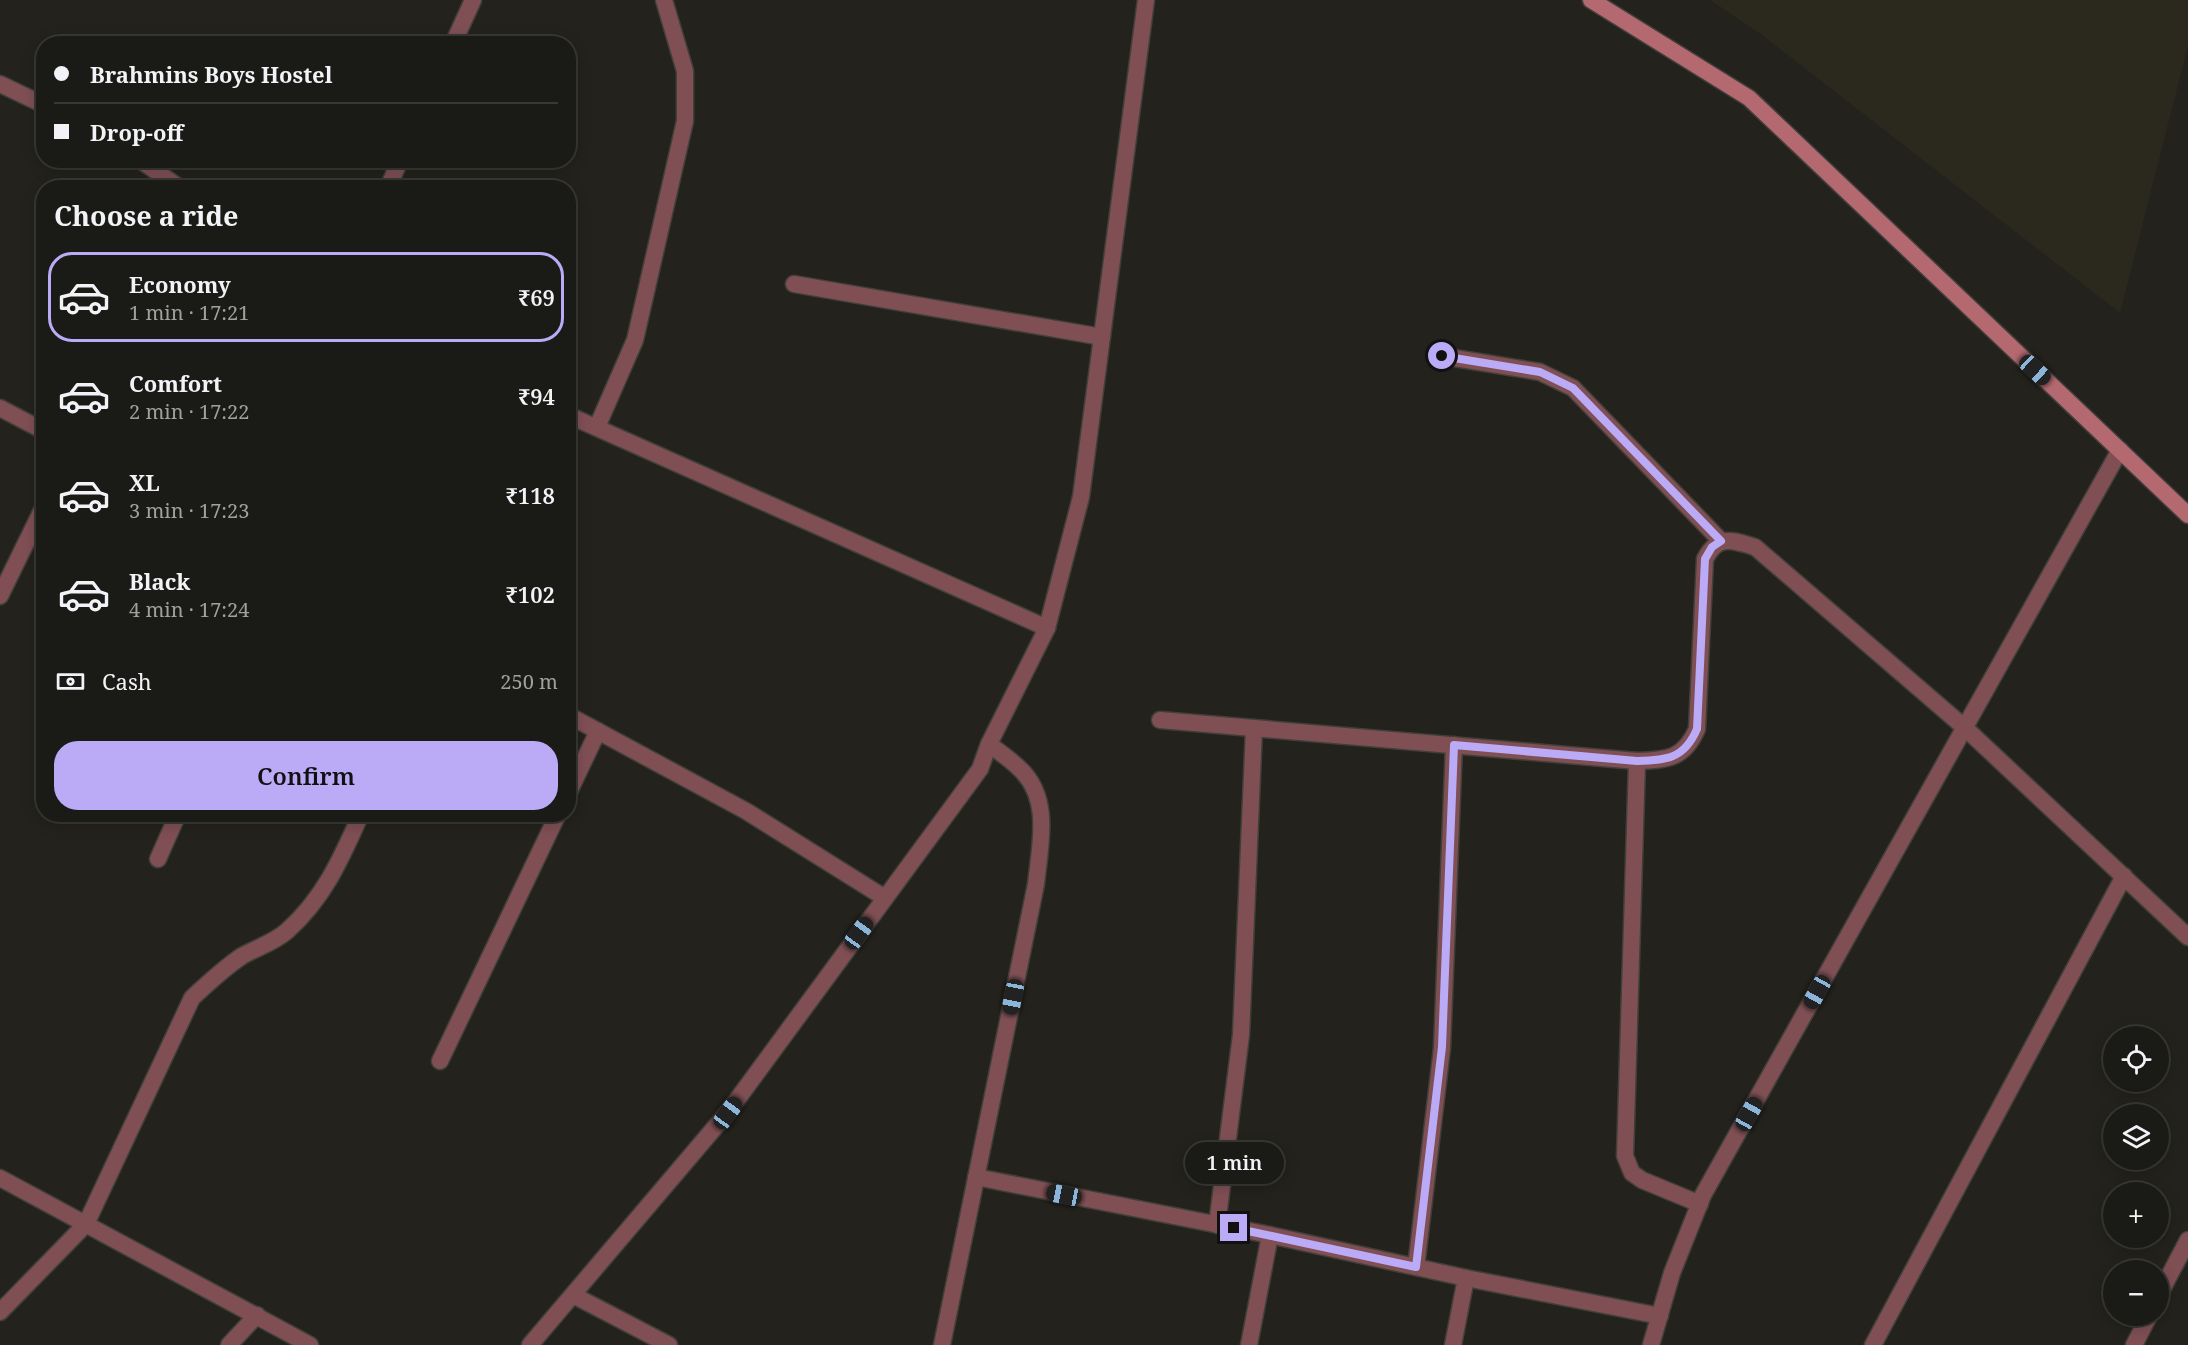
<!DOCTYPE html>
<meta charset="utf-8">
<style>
:root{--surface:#1a1a16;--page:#272723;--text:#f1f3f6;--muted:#9fa1a1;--line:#383835;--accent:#bbaaf6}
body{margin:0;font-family:"Noto Serif",serif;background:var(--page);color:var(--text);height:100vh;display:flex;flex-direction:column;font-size:22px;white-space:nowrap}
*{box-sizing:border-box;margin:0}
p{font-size:20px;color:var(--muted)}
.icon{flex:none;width:33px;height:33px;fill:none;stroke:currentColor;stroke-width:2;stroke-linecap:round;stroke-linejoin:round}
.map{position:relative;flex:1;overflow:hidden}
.side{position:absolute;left:36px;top:180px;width:540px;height:642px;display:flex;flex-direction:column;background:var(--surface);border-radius:24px;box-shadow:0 3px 15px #0003,0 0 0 2px var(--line)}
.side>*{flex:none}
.banner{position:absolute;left:36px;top:36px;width:540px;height:132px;border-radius:24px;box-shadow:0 3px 15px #0003,0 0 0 2px var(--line);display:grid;align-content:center;height:132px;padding:0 18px;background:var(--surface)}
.fabs{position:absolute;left:2103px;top:1026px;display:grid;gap:12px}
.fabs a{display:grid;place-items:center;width:66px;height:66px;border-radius:50%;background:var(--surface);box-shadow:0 3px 15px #0003,0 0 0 2px var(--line);font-size:30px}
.end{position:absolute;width:27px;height:27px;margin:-14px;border:8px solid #bbaaf6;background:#111;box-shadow:0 0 0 3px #111}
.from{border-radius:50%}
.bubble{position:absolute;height:42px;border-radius:21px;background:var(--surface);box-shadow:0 3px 15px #0003,0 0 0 2px var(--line);font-size:20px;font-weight:600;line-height:42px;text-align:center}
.car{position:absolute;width:18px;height:36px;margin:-18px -9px;border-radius:8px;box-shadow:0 0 4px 2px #0007;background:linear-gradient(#222 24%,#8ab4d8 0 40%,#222 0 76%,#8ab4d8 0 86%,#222 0)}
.banner b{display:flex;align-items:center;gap:21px;height:57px;font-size:22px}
.banner b+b{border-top:2px solid var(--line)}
.banner i{width:15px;height:15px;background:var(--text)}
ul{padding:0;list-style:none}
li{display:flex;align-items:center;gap:18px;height:90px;margin:0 12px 9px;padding:0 6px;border:3px solid transparent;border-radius:24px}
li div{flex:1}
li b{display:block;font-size:22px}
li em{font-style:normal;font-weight:600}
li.current{border-color:var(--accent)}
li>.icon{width:54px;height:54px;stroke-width:1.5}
h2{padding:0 18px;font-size:27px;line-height:72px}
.pay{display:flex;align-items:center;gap:15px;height:66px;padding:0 18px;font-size:22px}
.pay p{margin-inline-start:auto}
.button{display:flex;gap:12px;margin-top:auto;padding:12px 18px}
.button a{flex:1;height:69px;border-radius:24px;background:var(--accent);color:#111;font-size:24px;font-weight:600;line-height:69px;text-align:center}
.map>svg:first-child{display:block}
.built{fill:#2b281d}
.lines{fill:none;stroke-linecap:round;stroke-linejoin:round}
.service-casing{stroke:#403f3a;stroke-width:19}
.minor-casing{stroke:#403f3a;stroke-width:19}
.tertiary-casing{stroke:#403f3a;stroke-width:19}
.secondary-casing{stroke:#403f3a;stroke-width:19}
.service{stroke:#7f4f54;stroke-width:16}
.minor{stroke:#7f4f54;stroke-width:16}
.tertiary{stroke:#7f4f54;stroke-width:16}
.secondary{stroke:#b46870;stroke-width:16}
.route{stroke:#bbaaf6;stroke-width:8}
</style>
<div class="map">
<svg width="2188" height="1345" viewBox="0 0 2188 1345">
<rect width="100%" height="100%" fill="#23221d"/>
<polygon class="built" points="1710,0 2188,0 2188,46 2120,313 1762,35"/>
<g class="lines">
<defs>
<polyline id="service" points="1442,356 1540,372 1573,388 1721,541"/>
<g id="minor">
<polyline points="453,44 473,0"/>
<polyline points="0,84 44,105"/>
<polyline points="140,160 180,188"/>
<polyline points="388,188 400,160"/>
<polyline points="794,284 1102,337"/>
<polyline points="0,408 44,431"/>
<polyline points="568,415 1047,628"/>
<polyline points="597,427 635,340 685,121 685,71 664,0"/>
<polyline points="0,596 44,506"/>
<polyline points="568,715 746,811 885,898"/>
<path d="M1160 720 1637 761C1667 760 1684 759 1697 729L1705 559C1718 534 1732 540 1755 547L1964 727 2188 937"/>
<polyline points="1637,761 1625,1156 1632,1173 1642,1180 1700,1204"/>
<polyline points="568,794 598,731"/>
<polyline points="158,859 178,814"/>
<polyline points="440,1061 558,814"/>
<polyline points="976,1177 1270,1235 1466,1278 1660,1316"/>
<polyline points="0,1178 310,1345"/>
<polyline points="1217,1225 1241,1035 1254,728"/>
<polyline points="1416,1267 1442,1048 1454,745"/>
<polyline points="573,1295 669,1345"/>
<polyline points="2158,1297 2188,1240"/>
<path d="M0 1312 86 1224 192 998C208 983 224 968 242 956 256 948 275 942 287 931 324 898 341 859 361 814"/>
<polyline points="229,1345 257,1315"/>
<path d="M942 1345 1036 884C1040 845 1052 798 1019 768 1010 759 999 752 989 744"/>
<polyline points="1249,1345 1270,1235"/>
<polyline points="1453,1345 1466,1278"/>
<polyline points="1651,1345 1672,1273 1703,1195 2120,450"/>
<polyline points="1873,1345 2124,876"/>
<polyline points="2134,1345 2149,1316"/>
</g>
<polyline id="tertiary" points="530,1345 728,1112 980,769 989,744 1047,628 1081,497 1146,0"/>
<polyline id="secondary" points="1591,0 1749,98 2188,515"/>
</defs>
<use href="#service" class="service-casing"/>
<use href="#minor" class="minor-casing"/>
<use href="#tertiary" class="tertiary-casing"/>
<use href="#secondary" class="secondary-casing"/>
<use href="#service" class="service"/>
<use href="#minor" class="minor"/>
<use href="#tertiary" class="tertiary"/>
<use href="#secondary" class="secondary"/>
</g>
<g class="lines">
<path class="route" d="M1234 1228 1416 1267 1442 1047 1454 745 1637 761C1667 760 1684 759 1697 729L1705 559 1712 547 1721 541 1573 388 1540 372 1442 356"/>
</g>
</svg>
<div class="fabs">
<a><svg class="icon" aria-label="locate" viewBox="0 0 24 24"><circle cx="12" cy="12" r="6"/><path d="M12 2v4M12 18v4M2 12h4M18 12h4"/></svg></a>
<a><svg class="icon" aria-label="layers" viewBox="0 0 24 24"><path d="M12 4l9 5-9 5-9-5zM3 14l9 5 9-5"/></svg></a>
<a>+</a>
<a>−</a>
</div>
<i class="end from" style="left:1442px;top:356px"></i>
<i class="end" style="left:1234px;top:1228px"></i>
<div class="bubble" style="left:1185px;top:1142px;width:99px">1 min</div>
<i class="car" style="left:2035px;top:370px;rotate:133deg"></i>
<i class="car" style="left:859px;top:933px;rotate:36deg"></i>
<i class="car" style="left:1817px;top:992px;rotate:209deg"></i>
<i class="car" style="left:1013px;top:997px;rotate:191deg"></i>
<i class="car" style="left:728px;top:1113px;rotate:36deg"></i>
<i class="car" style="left:1749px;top:1114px;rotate:29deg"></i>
<i class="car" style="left:1064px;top:1195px;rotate:281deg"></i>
<div class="banner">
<b><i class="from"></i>Brahmins Boys Hostel</b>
<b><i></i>Drop-off</b>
</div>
<section class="side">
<h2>Choose a ride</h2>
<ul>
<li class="current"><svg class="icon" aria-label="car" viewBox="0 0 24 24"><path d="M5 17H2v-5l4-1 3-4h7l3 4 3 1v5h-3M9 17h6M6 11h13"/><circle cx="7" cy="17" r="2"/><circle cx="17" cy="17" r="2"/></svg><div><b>Economy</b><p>1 min · 17:21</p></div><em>₹69</em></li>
<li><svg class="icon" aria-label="car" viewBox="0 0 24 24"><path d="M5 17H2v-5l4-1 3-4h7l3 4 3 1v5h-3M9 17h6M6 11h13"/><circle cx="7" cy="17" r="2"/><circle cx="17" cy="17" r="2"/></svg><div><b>Comfort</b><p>2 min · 17:22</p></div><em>₹94</em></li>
<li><svg class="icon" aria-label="car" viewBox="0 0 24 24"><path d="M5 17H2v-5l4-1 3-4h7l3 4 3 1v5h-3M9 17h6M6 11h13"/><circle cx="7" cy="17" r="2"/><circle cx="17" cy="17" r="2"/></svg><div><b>XL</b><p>3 min · 17:23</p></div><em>₹118</em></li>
<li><svg class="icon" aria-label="car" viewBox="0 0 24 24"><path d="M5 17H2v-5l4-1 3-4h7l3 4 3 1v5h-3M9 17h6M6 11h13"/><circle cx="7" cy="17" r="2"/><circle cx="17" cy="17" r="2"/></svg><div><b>Black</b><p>4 min · 17:24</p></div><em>₹102</em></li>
</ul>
<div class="pay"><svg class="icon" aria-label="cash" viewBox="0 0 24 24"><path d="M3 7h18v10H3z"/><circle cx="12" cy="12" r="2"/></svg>Cash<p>250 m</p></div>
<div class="button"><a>Confirm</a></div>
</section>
</div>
